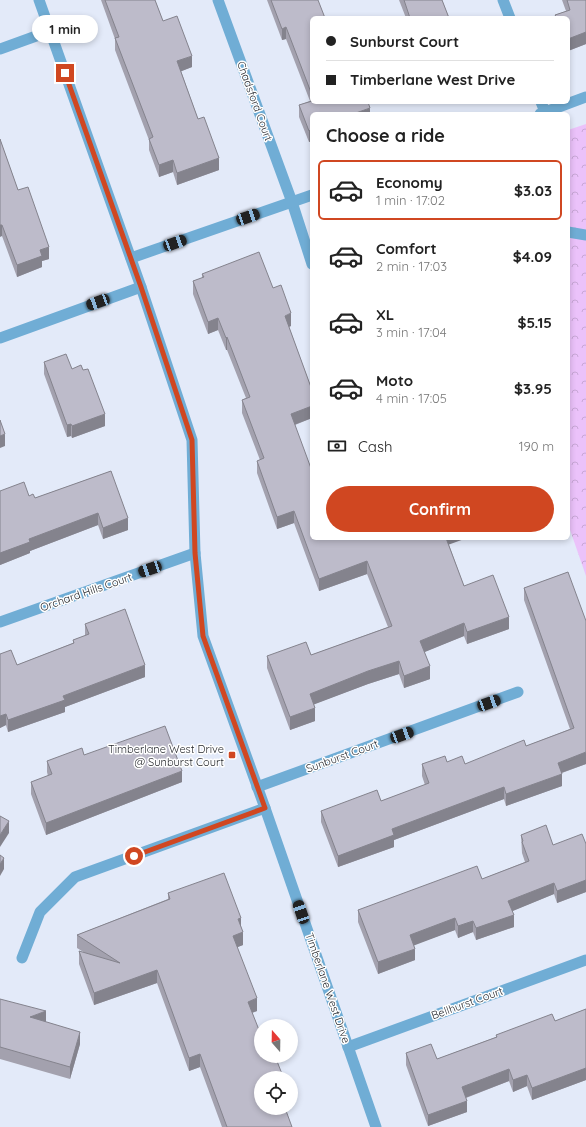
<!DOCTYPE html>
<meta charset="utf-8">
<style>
:root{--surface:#fff;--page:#f6f6f6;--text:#222;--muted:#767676;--line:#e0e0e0;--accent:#d04721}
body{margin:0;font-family:Quicksand,sans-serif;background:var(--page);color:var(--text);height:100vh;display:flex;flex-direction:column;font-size:15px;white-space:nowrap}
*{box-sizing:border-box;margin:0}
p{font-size:13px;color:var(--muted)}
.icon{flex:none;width:22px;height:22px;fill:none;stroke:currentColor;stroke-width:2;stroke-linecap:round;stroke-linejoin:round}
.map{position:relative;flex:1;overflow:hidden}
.sheet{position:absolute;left:310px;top:112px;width:260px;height:428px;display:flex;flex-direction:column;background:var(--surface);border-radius:6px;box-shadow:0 2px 6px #0003}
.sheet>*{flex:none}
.hud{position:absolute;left:310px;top:16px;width:260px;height:88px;border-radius:6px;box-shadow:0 2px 6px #0003;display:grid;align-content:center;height:88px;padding:0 16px;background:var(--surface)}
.needle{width:26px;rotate:340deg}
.tools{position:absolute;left:254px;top:1019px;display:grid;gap:8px}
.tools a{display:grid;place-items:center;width:44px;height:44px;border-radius:50%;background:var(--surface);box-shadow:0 2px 6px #0003;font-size:20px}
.end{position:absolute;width:18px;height:18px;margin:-9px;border:5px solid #d04721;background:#fff;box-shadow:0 0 0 2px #fff}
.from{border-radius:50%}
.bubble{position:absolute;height:28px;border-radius:14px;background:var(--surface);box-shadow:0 2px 6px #0003;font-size:13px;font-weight:700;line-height:28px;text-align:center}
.car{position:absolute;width:12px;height:24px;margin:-12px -6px;border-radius:5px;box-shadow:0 0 3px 1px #0007;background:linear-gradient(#222 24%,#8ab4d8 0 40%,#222 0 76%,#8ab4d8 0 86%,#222 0)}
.hud b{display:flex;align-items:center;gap:14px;height:38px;font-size:15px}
.hud b+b{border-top:1px solid var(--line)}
.hud i{width:10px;height:10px;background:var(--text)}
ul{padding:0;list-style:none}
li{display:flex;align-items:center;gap:12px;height:60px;margin:0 8px 6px;padding:0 8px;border:2px solid transparent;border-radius:6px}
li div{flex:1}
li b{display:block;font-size:15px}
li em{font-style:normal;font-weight:700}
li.active{border-color:var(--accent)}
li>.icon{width:36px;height:36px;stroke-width:1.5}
h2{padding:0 16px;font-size:18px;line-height:48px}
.pay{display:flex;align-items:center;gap:10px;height:44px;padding:0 16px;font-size:15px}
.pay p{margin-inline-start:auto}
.cta{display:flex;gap:8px;margin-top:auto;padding:8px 16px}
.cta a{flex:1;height:46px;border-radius:24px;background:var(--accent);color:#fff;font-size:16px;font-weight:700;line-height:46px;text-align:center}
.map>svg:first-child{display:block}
.park{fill:url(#park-crowns)}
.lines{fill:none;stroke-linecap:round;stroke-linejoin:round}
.service{stroke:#70add5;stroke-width:11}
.minor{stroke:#70add5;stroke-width:11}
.tertiary{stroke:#70add5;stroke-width:11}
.wall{fill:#a3a1ae}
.shaded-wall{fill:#84838d}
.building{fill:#bdbbca;stroke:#84838d}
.route{stroke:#d04721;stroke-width:5}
.poi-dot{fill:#d04721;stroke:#fff;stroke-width:1.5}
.labels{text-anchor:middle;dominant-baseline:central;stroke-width:3;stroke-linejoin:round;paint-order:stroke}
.street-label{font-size:11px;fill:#26292e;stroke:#fff}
.poi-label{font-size:11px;fill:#26292e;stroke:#fff;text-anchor:end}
</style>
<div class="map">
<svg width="586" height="1127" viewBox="0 0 586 1127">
<defs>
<pattern id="park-crowns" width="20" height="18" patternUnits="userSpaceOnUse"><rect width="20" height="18" fill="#ebc2fa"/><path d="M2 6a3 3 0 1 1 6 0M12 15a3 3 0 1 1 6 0" fill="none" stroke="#c9a7d7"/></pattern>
</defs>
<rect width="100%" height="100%" fill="#e3eaf9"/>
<polygon class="park" points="586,124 586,576 568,524 568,130"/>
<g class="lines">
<polyline class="service" points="568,232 586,235"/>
<g class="minor">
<polyline points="218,0 292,202 312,264"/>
<polyline points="503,0 510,18"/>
<polyline points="0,49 50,31"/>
<polyline points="541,102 545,112"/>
<polyline points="540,114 586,97"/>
<polyline points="131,258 312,195"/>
<polyline points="0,338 141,287"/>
<polyline points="0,622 195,553"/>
<polyline points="257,787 518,692"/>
<polyline points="22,958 40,912 75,877 265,808"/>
<polyline points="348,1047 586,960"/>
</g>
<polyline class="tertiary" points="39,0 141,287 192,440 195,553 203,636 265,808 376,1127"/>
</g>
<g class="wall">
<polygon points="101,0 155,0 163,21 192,67 181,71 198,119 219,170 177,185 173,172 159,177 149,150 149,140 115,50 115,39"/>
<polygon points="267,0 318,0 312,18 312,102 370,114 312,114 312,141 309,142 299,117 299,105 310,101 286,39 282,40"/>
<polygon points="399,0 442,0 449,18 406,18"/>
<polygon points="562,0 586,0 586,44 568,51 568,18 555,18 555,15 566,11"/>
<polygon points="0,139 18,190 49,259 42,261 42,267 17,277 2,236"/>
<polygon points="202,274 273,288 291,326 289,327 312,390 312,418 295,425 312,538 449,545 464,586 509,629 467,644 464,636 424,652 430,679 404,688 399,674 368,684 314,704 315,721 290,730 267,668 267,656 311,655 388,627 367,574 319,591 294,523 277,529 257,473 257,461 260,460 242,413 242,400 246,398 227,350 226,350 218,330 208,334 193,294 193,281 202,278"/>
<polygon points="44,362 72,369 105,426 72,438 71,436 67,437 44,374"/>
<polygon points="111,471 128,530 103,539 98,525 30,551 30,553 0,565 0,491 29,496 35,498"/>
<polygon points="568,572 586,764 562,773 562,786 506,806 504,799 394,840 394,847 338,867 321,822 321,811 381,801 425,785 422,776 422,764 447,762 465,764 526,746 570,729 524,600 524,588"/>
<polygon points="85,624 145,677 65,707 65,712 8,732 6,725 0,728 0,654 17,665 73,643 73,640 85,636"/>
<polygon points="84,755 182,782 46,835 31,794 31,782 48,776 47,772 47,761"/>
<polygon points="521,835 553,845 586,844 586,892 557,903 554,894 512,911 514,927 476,940 473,932 458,938 455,930 413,945 415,960 378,974 358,922 358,910 482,879 525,862 522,853"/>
<polygon points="168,893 241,926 243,945 237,947 257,1011 252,1013 261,1056 282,1078 261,1078 292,1127 222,1127 200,1067 189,1071 157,983 94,1005 79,964 79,951 85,953 77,948 77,935 168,899"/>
<polygon points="0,999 46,1022 80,1044 70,1079 0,1059"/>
<polygon points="586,1009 586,1080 532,1100 527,1086 513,1092 509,1081 466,1098 467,1112 428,1126 406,1065 406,1053 437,1059 496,1037 496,1035 555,1021"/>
</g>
<g class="shaded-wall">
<polygon points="286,27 286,39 282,40 282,29"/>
<polygon points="586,32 586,44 568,51 568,39"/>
<polygon points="192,56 192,67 177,73 177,61"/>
<polygon points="370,108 370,114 353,114"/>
<polygon points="312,129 312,141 309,142 309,131"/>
<polygon points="219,158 219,170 177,185 177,173"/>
<polygon points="173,160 173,172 159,177 159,165"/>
<polygon points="0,225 2,225 2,236 0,237"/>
<polygon points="49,247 49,259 42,261 42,267 17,277 17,265 40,250"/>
<polygon points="291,313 291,326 285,328 285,316"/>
<polygon points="218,318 218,330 208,334 208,322"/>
<polygon points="227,337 227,350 226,350 226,338"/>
<polygon points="312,406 312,418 291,426 291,414"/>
<polygon points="105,414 105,426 72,438 72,426"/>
<polygon points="71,424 71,436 67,437 67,425"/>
<polygon points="5,434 5,446 0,448 0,436"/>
<polygon points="294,511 294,523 277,529 277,517"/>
<polygon points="98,513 98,525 30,551 30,553 0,565 0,553 29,539"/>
<polygon points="128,518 128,530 103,539 103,528"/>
<polygon points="445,538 467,538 445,546"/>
<polygon points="367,561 367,574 319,591 319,579"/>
<polygon points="509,617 509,629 467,644 467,632"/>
<polygon points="464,623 464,636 420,654 420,641"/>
<polygon points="399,661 399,674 368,684 310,706 310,694 368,671"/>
<polygon points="145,665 145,677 65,707 65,712 8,732 8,720 63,696"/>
<polygon points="430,666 430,679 404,688 404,676"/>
<polygon points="315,708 315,721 290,730 290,717"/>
<polygon points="6,714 6,725 0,728 0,716"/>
<polygon points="586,752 586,764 558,774 558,763"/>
<polygon points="182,771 182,782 46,835 46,823"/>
<polygon points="562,774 562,786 506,806 506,794"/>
<polygon points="504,787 504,799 394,840 394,847 338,867 338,856 392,829"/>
<polygon points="9,821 9,833 0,847 0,835"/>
<polygon points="4,858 4,869 0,876 0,864"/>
<polygon points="586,880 586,892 557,903 557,891"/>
<polygon points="554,883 554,894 508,913 508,901"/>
<polygon points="514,915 514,927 476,940 476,928"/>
<polygon points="241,918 241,931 238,919"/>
<polygon points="455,918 455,930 410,947 410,935"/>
<polygon points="473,921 473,932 458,938 458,926"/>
<polygon points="243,932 243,945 233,949 233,936"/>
<polygon points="415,949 415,960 378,974 378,962"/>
<polygon points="157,970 157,983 94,1005 94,993"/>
<polygon points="257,998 257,1011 248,1014 248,1002"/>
<polygon points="46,1011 46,1023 30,1017"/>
<polygon points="80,1032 80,1044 70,1079 70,1067"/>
<polygon points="200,1054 200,1067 189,1071 189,1058"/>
<polygon points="586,1068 586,1080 532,1100 532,1088"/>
<polygon points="509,1069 509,1081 462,1099 462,1087"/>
<polygon points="282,1074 282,1078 274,1078 274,1077"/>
<polygon points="527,1075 527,1086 513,1092 513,1080"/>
<polygon points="467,1101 467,1112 428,1126 428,1115"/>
</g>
<g class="building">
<polygon points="105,0 155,0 163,21 177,16 192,56 177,61 198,119 204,117 219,158 177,173 173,160 159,165 149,139 153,137 115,38 119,37"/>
<polygon points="271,0 318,0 325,18 312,18 312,95 286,27 282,29"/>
<polygon points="404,0 442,0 449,18 410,18"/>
<polygon points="567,0 586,0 586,32 568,39 568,18 557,18 555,15 570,10"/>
<polygon points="312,101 312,102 368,102 370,108 353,114 312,114 312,129 309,131 299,105"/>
<polygon points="0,139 18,190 28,187 49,247 40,250 42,256 17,265 2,225 0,225"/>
<polygon points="259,252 273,288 281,285 291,313 285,316 312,390 312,406 291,414 312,471 312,538 446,538 464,586 493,575 509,617 467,632 464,623 420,641 430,666 404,676 399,661 368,671 310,694 315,708 290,717 267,656 306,642 311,655 392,626 367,561 319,579 294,511 277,517 257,461 264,458 242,400 250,397 227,337 226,338 218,318 208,322 193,281 204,277 202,274"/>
<polygon points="66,354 72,369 81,365 83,370 88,369 105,414 72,426 71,424 67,425 44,362"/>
<polygon points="0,420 5,434 0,436"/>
<polygon points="111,471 128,518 103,528 98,513 29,539 30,542 0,553 0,491 24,482 29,496 33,494 35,498"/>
<polygon points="568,572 586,621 586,752 558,763 562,774 506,794 504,787 392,829 394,835 338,856 321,811 377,790 381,801 429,783 422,764 445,756 447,762 462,756 465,764 524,740 526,746 574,728 524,588"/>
<polygon points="125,609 145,665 63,696 65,700 8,720 6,714 0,716 0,654 11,650 17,665 74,643 73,640 89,634 85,624"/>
<polygon points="165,726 182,771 46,823 31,782 52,774 47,761 82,748 84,755"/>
<polygon points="0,816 9,821 0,835"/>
<polygon points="546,825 553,845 582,834 586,844 586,880 557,891 554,883 508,901 514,915 476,928 473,921 458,926 455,918 410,935 415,949 378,962 358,910 477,866 482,879 529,861 522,842 523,841 521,835"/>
<polygon points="0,855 4,858 0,864"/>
<polygon points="224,873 241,918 238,919 243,932 233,936 257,998 248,1002 261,1035 261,1056 275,1056 282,1074 274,1077 274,1078 261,1078 261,1108 285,1108 292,1127 227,1127 200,1054 189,1058 157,970 94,993 79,951 120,963 77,935 170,899 168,893"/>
<polygon points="0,999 46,1011 30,1017 80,1032 70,1067 0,1047"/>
<polygon points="586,1009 586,1068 532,1088 527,1075 513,1080 509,1069 462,1087 467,1101 428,1115 406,1053 431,1044 437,1059 497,1037 496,1035 552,1014 555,1021"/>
</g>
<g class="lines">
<polyline class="route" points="65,73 141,287 192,440 195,553 203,636 265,808 134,856"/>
</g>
<rect class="poi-dot" x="228" y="751" width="8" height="8" rx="2"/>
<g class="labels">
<g class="street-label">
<text transform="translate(255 101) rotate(70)">Chadsford Court</text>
<text transform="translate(86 592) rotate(-19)">Orchard Hills Court</text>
<text transform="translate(342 756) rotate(-20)">Sunburst Court</text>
<text transform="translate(328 988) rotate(71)">Timberlane West Drive</text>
<text transform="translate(467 1003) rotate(-20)">Bellhurst Court</text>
</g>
<g class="poi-label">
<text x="224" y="749">Timberlane West Drive<tspan x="224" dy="13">@ Sunburst Court</tspan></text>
</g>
</g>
</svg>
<div class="tools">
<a><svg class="needle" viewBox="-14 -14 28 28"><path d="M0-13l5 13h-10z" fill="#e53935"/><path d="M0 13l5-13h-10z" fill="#767676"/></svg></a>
<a><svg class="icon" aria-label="locate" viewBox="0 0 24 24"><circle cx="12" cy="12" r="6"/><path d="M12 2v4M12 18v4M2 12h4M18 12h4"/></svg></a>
</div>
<i class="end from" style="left:134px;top:856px"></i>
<i class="end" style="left:65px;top:73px"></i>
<div class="bubble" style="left:32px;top:15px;width:66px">1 min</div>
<i class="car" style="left:248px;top:217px;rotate:71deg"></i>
<i class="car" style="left:175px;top:243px;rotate:70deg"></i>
<i class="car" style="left:98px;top:302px;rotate:250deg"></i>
<i class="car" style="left:150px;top:569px;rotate:251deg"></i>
<i class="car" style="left:489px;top:703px;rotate:70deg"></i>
<i class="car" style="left:402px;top:735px;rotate:70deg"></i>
<i class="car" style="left:301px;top:912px;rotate:341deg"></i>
<div class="hud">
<b><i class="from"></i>Sunburst Court</b>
<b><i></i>Timberlane West Drive</b>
</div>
<section class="sheet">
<h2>Choose a ride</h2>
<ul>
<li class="active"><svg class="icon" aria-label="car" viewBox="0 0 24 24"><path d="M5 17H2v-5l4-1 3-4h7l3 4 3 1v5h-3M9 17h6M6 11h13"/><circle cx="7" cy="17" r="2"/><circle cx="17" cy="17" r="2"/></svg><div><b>Economy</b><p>1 min · 17:02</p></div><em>$3.03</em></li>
<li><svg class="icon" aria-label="car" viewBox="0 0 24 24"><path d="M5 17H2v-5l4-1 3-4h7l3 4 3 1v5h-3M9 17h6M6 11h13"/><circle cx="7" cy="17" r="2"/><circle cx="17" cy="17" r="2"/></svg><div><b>Comfort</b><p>2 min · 17:03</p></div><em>$4.09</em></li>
<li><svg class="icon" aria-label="car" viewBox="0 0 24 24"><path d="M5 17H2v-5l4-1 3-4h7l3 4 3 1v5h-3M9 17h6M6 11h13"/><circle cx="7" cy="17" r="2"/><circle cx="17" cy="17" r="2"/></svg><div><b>XL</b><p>3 min · 17:04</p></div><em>$5.15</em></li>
<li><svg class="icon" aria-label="car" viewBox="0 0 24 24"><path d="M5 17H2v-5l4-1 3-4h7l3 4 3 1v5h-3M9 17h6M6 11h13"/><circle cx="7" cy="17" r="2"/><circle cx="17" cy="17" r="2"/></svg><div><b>Moto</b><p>4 min · 17:05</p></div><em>$3.95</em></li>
</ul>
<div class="pay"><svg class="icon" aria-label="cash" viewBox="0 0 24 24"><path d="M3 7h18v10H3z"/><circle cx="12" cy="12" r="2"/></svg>Cash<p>190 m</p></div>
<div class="cta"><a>Confirm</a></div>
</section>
</div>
